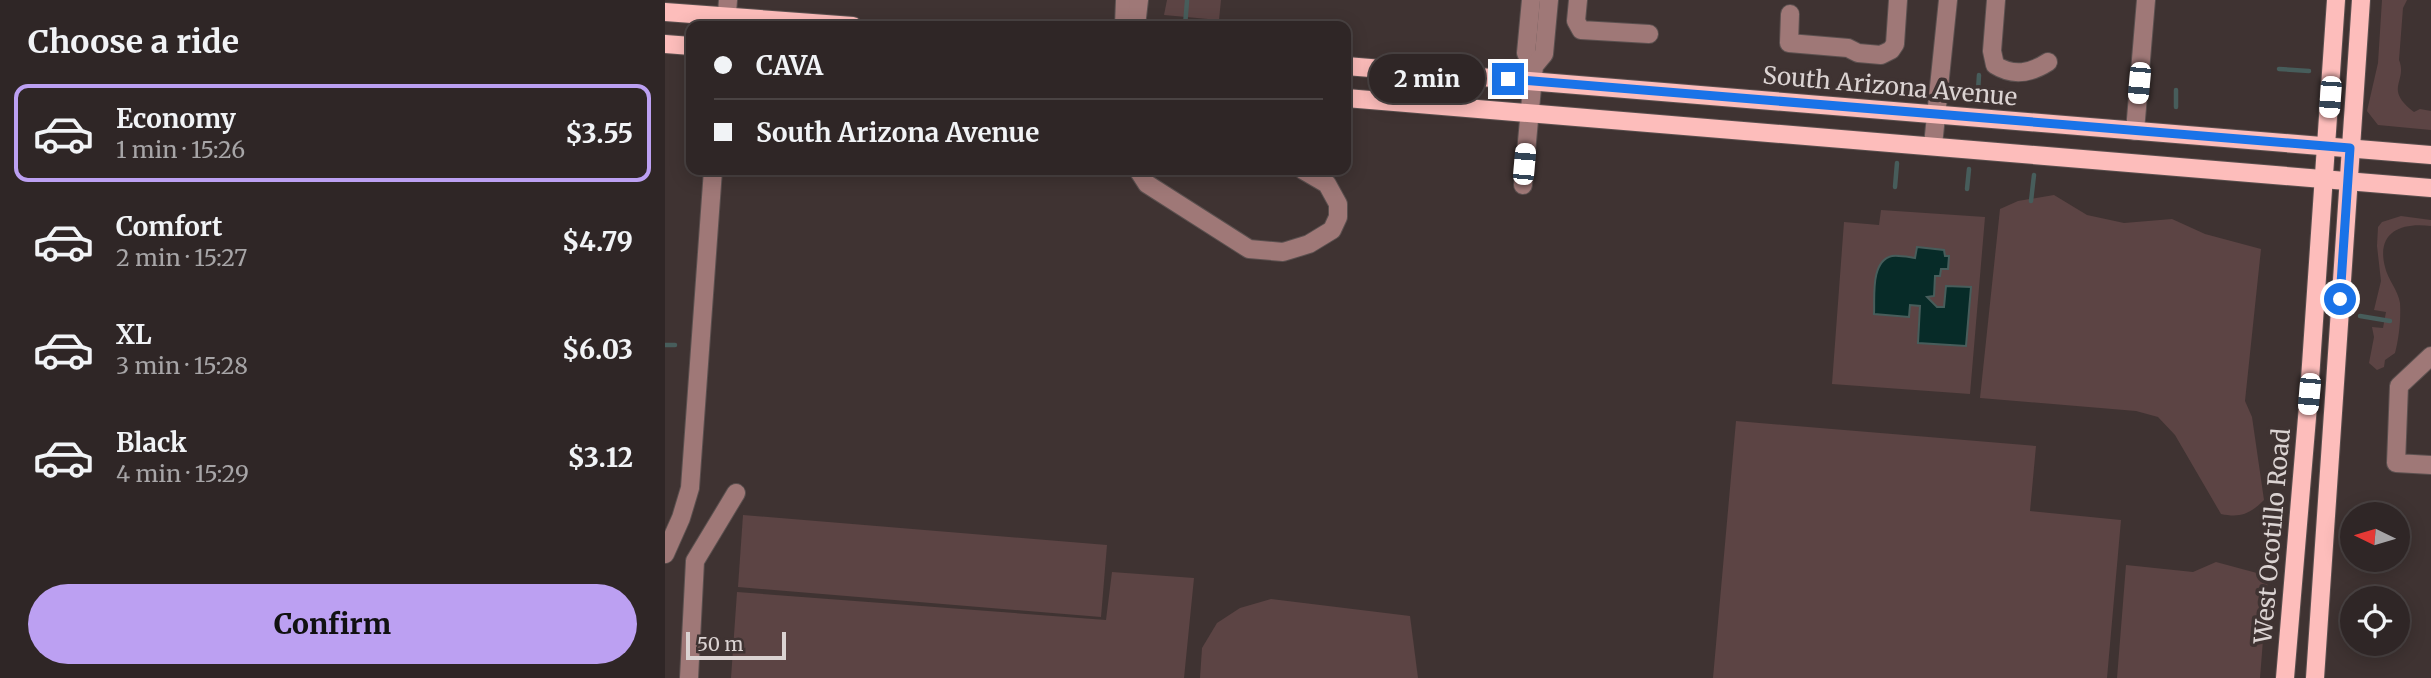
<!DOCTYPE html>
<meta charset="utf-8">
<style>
:root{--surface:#2f2626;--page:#372e2e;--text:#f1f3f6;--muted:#a7a5a7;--line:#4a4343;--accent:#bca0f2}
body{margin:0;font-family:Merriweather,serif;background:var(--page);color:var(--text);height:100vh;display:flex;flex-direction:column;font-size:26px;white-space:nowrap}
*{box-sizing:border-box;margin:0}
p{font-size:23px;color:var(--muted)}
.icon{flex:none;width:38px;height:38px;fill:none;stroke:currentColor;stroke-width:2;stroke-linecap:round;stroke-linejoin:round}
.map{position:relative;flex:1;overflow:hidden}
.sheet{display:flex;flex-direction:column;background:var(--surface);width:665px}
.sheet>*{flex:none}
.hud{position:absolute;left:21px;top:21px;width:665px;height:154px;border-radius:14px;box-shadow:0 4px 18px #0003,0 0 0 2px var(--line);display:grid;align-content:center;height:154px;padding:0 28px;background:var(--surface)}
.needle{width:46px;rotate:275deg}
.tools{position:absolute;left:1675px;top:502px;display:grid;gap:14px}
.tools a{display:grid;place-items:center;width:70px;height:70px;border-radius:50%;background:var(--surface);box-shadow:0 4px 18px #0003,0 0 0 2px var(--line);font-size:35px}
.scale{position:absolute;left:21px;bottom:18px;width:100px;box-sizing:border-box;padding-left:7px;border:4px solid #dbd3d2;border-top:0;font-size:19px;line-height:24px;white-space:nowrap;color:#dbd3d2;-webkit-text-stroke:5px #3f3332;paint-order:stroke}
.end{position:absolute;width:32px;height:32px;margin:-16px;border:9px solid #1a73e8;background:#fff;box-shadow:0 0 0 4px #fff}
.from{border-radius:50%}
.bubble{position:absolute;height:49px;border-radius:24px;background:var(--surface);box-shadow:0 4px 18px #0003,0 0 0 2px var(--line);font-size:23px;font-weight:800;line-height:49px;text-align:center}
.car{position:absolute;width:21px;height:42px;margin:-21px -10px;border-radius:9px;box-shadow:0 0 5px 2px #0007;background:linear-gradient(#fff 24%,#345 0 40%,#fff 0 76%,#345 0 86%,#fff 0)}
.hud b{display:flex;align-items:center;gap:24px;height:66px;font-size:26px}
.hud b+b{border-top:2px solid var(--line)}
.hud i{width:18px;height:18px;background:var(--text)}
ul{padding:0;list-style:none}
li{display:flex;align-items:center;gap:21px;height:98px;margin:0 14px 10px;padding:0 14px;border:4px solid transparent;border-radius:14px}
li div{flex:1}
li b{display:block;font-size:26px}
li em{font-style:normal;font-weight:800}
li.current{border-color:var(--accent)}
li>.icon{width:63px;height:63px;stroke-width:1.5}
h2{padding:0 28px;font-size:32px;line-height:84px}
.button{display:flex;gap:14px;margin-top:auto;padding:14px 28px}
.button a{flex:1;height:80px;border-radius:42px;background:var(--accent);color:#111;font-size:28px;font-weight:800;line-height:80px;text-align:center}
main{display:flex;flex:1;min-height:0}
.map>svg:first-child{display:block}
.green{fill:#5c4444}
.water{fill:#072b28;stroke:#475d5b;stroke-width:2}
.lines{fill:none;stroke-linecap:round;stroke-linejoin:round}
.stream{stroke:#475d5b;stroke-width:4.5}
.minor-casing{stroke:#5b504f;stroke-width:20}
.major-casing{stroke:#5b504f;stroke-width:20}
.minor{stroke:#9f7877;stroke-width:18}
.major{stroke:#fdbdbb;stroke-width:18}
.route{stroke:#1a73e8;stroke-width:9}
.labels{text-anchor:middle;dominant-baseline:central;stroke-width:7;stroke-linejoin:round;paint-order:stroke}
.street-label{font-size:24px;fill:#dbd3d2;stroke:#3f3332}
</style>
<main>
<section class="sheet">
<h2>Choose a ride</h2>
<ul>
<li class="current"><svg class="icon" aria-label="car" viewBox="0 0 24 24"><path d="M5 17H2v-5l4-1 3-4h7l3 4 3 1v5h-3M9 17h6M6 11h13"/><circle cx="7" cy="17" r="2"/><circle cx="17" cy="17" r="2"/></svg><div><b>Economy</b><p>1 min · 15:26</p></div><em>$3.55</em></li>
<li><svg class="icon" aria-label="car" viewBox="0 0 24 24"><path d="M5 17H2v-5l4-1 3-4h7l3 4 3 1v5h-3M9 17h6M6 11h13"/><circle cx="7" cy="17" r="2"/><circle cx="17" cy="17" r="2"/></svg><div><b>Comfort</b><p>2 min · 15:27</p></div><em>$4.79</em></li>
<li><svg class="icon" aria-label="car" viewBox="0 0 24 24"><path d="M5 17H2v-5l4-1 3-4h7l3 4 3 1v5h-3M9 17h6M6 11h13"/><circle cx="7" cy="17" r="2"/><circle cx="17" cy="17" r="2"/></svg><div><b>XL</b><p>3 min · 15:28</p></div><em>$6.03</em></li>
<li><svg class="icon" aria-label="car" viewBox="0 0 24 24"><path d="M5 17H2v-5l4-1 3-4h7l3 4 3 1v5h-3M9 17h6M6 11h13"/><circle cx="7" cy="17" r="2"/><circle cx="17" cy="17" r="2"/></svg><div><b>Black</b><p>4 min · 15:29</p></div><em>$3.12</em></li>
</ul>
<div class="button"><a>Confirm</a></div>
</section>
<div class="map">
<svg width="1766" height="678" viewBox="0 0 1766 678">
<rect width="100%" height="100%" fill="#3f3332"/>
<g class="green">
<polygon points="502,0 556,0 554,20 499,15"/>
<path d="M1717 0H1742L1738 8 1734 60C1743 82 1718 88 1749 112L1755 109 1766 111V130L1713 125 1702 111 1713 63Z"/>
<path d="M1389 195 1422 215 1459 223 1507 219 1540 234 1596 249 1580 401 1587 417 1599 500C1585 514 1575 518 1556 514L1510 435 1493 417 1471 411 1315 398 1335 209 1353 201Z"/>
<polygon points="1216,210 1320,217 1305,394 1167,384 1179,222 1214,225"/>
<path d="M1736 216 1766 220V226C1736 222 1711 232 1720 267 1723 280 1733 290 1735 303 1736 319 1734 338 1730 353L1720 360 1719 367 1712 370 1704 363 1709 337 1707 327 1718 328 1721 312 1709 310 1716 281 1712 246 1713 227 1717 222Z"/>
<polygon points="1071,421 1371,446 1365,511 1456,520 1442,678 1048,678"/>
<polygon points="78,515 442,545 436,617 73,587"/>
<polygon points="1551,562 1603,576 1595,678 1452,678 1461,565 1528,572"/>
<polygon points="447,572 529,578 519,678 66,678 72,592 441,620"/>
<polygon points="606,599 745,616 753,678 535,678 537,648 552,623 575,608"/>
</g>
<path class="water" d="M1252 247 1279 250 1280 256H1284L1283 269H1276L1275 276H1270L1269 296 1262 297 1272 307H1279L1281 286 1306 287 1301 346 1253 343 1255 306 1245 305 1244 317 1209 314C1210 298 1205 261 1227 256 1234 255 1243 257 1250 258Z"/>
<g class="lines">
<g class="stream">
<polyline points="520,26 522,1"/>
<polyline points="1614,69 1644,71"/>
<polyline points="1313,91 1314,75"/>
<polyline points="1511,107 1511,90"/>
<polyline points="1230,187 1232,163"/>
<polyline points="1302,189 1304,169"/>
<polyline points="1366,201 1369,175"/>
<polyline points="1695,316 1725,321"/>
<polyline points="0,345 10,345"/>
</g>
<defs>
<g id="minor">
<polyline points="866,0 861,53 869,66"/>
<polyline points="913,0 911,21 916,30 984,34"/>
<path d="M1331 0 1327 51 1330 65C1349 77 1366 73 1383 62"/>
<polyline points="1125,14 1124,43 1183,48 1193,53 1216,55 1226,50 1230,44 1233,0"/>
<polyline points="61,26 63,0"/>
<polyline points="459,26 460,0"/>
<polyline points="471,26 474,0"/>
<polyline points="1470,131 1481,0"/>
<polyline points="1268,145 1283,0"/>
<polyline points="473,170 482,184 584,249 618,252 644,244 667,230 673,217 673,204 662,184 638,170"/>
<polyline points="858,185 869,66 879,54 884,0"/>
<polyline points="1766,356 1734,386 1731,463 1766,465"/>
<polyline points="0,554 16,518 25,488 48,170"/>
<polyline points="24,678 30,561 71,493"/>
</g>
<g id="major">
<polyline points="0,12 188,26"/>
<polyline points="0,44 26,46"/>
<polyline points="681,66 1766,155"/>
<polyline points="681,98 1766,188"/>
<polyline points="1620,678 1644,394 1671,0"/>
<polyline points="1650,678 1696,0"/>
</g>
</defs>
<use href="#minor" class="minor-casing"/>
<use href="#major" class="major-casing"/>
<use href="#minor" class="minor"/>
<use href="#major" class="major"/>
</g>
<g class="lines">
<polyline class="route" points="843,79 1685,148 1675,299"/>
</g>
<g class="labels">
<g class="street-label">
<text transform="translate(1225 86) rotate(5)">South Arizona Avenue</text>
<text transform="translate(1607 536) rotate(-85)">West Ocotillo Road</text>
</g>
</g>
</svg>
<div class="tools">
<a><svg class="needle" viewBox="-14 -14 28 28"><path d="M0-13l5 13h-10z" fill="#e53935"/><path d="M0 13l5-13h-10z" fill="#a7a5a7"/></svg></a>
<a><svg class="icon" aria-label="locate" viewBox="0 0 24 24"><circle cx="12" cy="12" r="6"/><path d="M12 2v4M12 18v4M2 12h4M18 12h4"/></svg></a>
</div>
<div class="scale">50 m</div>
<i class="end from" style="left:1675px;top:299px"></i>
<i class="end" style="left:843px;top:79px"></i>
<div class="bubble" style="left:704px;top:54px;width:116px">2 min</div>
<i class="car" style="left:1474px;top:83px;rotate:185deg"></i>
<i class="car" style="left:1665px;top:97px;rotate:184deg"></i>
<i class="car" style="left:859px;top:164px;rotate:5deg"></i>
<i class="car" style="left:1644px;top:394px;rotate:185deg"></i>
<div class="hud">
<b><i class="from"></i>CAVA</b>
<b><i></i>South Arizona Avenue</b>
</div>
</div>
</main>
